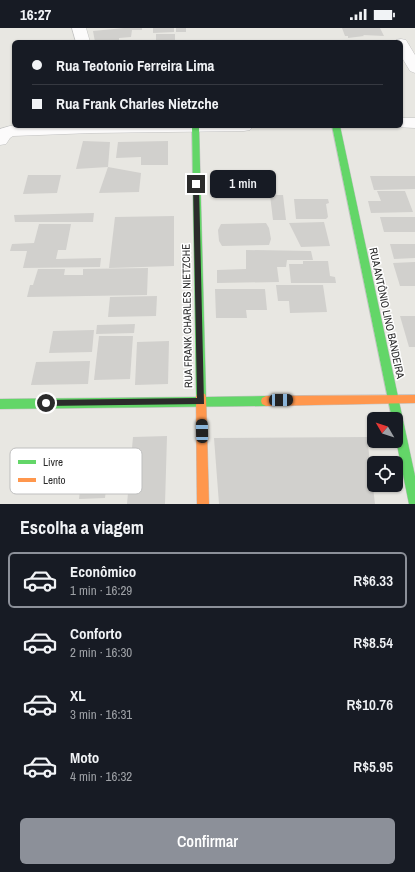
<!DOCTYPE html>
<html lang="pt">
<meta charset="utf-8">
<style>
:root{--surface:#171b24;--page:#20242c;--text:#f1f3f6;--muted:#9ea1a6;--line:#363941;--accent:#8c9099}
body{margin:0;font-family:"Archivo Narrow",sans-serif;background:var(--page);color:var(--text);height:100vh;display:flex;flex-direction:column;font-size:15px;white-space:nowrap}
*{box-sizing:border-box;margin:0}
p{font-size:13px;color:var(--muted)}
.icon{flex:none;width:22px;height:22px;fill:none;stroke:currentColor;stroke-width:2;stroke-linecap:round;stroke-linejoin:round}
.map{position:relative;height:476px;overflow:hidden}
.details{display:flex;flex-direction:column;background:var(--surface);flex:1}
.details>*{flex:none}
.hud{position:absolute;left:12px;top:12px;width:391px;height:88px;border-radius:6px;box-shadow:0 1px 3px #0004;display:grid;align-content:center;height:88px;padding:0 20px;background:var(--surface)}
.needle{width:26px;rotate:309deg}
.buttons{position:absolute;left:367px;top:384px;display:grid;gap:8px}
.buttons a{display:grid;place-items:center;width:36px;height:36px;border-radius:6px;background:var(--surface);box-shadow:0 1px 3px #0004;font-size:20px}
.end{position:absolute;width:18px;height:18px;margin:-9px;border:5px solid #2b2b2b;background:#fff;box-shadow:0 0 0 2px #fff}
.from{border-radius:50%}
.bubble{position:absolute;height:28px;border-radius:6px;background:var(--surface);box-shadow:0 1px 3px #0004;font-size:13px;font-weight:600;line-height:28px;text-align:center}
.car{position:absolute;width:12px;height:24px;margin:-12px -6px;border-radius:5px;box-shadow:0 0 3px 1px #0007;background:linear-gradient(#222 24%,#8ab4d8 0 40%,#222 0 76%,#8ab4d8 0 86%,#222 0)}
.hud b{display:flex;align-items:center;gap:14px;height:38px;font-size:15px}
.hud b+b{border-top:1px solid var(--line)}
.hud i{width:10px;height:10px;background:var(--text)}
ul{padding:0;list-style:none}
li{display:flex;align-items:center;gap:12px;height:56px;margin:0 8px 6px;padding:0 12px;border:2px solid transparent;border-radius:6px}
li div{flex:1}
li b{display:block;font-size:15px}
li em{font-style:normal;font-weight:600}
li.current{border-color:var(--accent)}
li>.icon{width:36px;height:36px;stroke-width:1.5}
h2{padding:0 20px;font-size:18px;line-height:48px}
.primary-button{display:flex;gap:8px;margin-top:auto;padding:8px 20px}
.primary-button a{flex:1;height:46px;border-radius:6px;background:var(--accent);color:#fff;font-size:16px;font-weight:600;line-height:46px;text-align:center}
.status{display:flex;justify-content:space-between;align-items:center;height:28px;padding:0 20px;background:var(--surface);direction:ltr}
.status svg{height:11px;fill:currentColor}
.map>svg:first-child{display:block}
.building{fill:#d1d0cd}
.lines{fill:none;stroke-linecap:round;stroke-linejoin:round}
.street-casing{stroke:#c2c2c2;stroke-width:1}
.fast-casing{stroke:#c2c2c2;stroke-width:1}
.slow-casing{stroke:#c2c2c2;stroke-width:1}
.street{fill:#fcfbfb;fill-rule:evenodd}
.fast{fill:#63d668;fill-rule:evenodd}
.slow{fill:#ff974d;fill-rule:evenodd}
.route{fill:#2b2b2b}
.labels{text-anchor:middle;dominant-baseline:central;stroke-width:3;stroke-linejoin:round;paint-order:stroke}
.street-label{font-size:11px;fill:#2b2b2b;stroke:#fff}
.key{fill:#fff;stroke:#bfbfbf;stroke-width:1}
.key-label{font-size:11px;fill:#2b2b2b}
</style>
<div class="status"><b>16:27</b><svg viewBox="0 0 49 12"><path d="M0 12V9h3v3zM5 12V6h3v6zM10 12V3h3v9zM15 12V0h3v12zM26 1h20v11H26zM47 4h2v5h-2z"/></svg></div>
<div class="map">
<svg width="415" height="476" viewBox="0 0 415 476">
<rect width="100%" height="100%" fill="#e8e7e2"/>
<g class="building">
<polygon points="124,0 142,0 142,2 132,2 131,9 119,10 119,12 95,14 93,3"/>
<polygon points="153,0 174,0 174,4 153,5"/>
<rect x="176" y="0" width="10" height="4"/>
<polygon points="342,0 380,0 384,8 363,7 364,8 348,10 348,8 345,8"/>
<rect x="156" y="6" width="19" height="8"/>
<polygon points="83,113 110,114 108,139 76,141"/>
<polygon points="168,113 168,137 141,137 141,129 116,130 118,114"/>
<polygon points="108,139 141,145 139,164 99,165"/>
<polygon points="252,144 265,144 268,167 254,167"/>
<polygon points="28,147 61,147 57,165 23,166"/>
<polygon points="370,148 415,148 415,161 374,162"/>
<polygon points="215,150 248,150 250,165 216,166"/>
<polygon points="377,163 405,163 413,184 371,185 368,173 381,173"/>
<polygon points="270,167 283,167 286,192 273,192"/>
<polygon points="294,171 328,171 329,175 326,176 328,189 326,191 296,191"/>
<polygon points="94,185 93,194 15,194 14,187"/>
<polygon points="174,188 174,238 109,240 115,189"/>
<polygon points="380,189 415,189 415,204 384,204"/>
<polygon points="324,194 330,218 301,219 289,195"/>
<polygon points="266,195 269,200 271,211 269,217 222,218 219,213 218,202 221,196"/>
<polygon points="39,196 71,196 66,222 58,222 56,231 101,230 100,239 23,240 27,223 10,223 12,216 34,215"/>
<polygon points="390,216 415,216 415,230 394,231"/>
<polygon points="246,222 311,223 313,232 287,232 286,239 277,239 279,254 217,255 217,242 246,241"/>
<polygon points="303,233 328,233 330,248 335,249 336,255 291,255 289,236 303,236"/>
<polygon points="415,234 415,258 400,258 393,235"/>
<polygon points="148,240 147,267 27,269 30,257 33,257 38,241 65,241 64,247 83,247 83,241"/>
<polygon points="276,257 323,257 327,284 290,285 289,273 278,273"/>
<polygon points="215,261 265,261 267,282 246,282 247,290 216,290"/>
<polygon points="157,268 156,288 108,289 110,269"/>
<polygon points="400,288 415,288 415,319 409,319"/>
<polygon points="135,296 134,305 96,306 97,297"/>
<polygon points="94,302 92,324 49,325 53,303"/>
<polygon points="99,308 133,308 130,351 94,352"/>
<polygon points="169,313 168,356 135,357 137,314"/>
<polygon points="90,333 88,356 31,357 36,334"/>
<polygon points="167,408 165,476 127,476 133,409"/>
<polygon points="367,409 375,476 219,476 214,410"/>
<polygon points="118,425 116,453 107,453 105,470 79,471 81,453 55,454 57,441 80,441 80,434 106,433 107,426"/>
</g>
<g class="lines">
<defs>
<g id="street">
<polygon points="72,0 86,0 90,14 76,14"/>
<polygon points="401,11 406,12 415,27 415,45 410,43 401,28 401,14 394,14 396,12"/>
<polygon points="401,90 415,90 415,100 395,99 401,98"/>
<polygon points="10,98 253,98 250,102 244,103 92,105 13,108 10,110 6,116 0,117 0,101"/>
</g>
<g id="fast">
<polygon points="192,98 199,99 206,369 266,368 270,370 271,373 270,376 266,378 0,381 0,371 196,369"/>
<polygon points="332,98 340,98 415,448 415,476 409,476 396,412 396,391 392,391"/>
</g>
<g id="slow">
<polygon points="201,365 205,366 206,369 209,476 197,476 196,369 197,366"/>
<polygon points="415,367 415,375 266,378 262,376 261,373 262,370 266,368"/>
</g>
</defs>
<use href="#street" class="street-casing"/>
<use href="#fast" class="fast-casing"/>
<use href="#slow" class="slow-casing"/>
<use href="#street" class="street"/>
<use href="#fast" class="fast"/>
<use href="#slow" class="slow"/>
</g>
<polygon class="route" points="196,154 199,156 204,376 44,378 42,375 46,372 197,370 193,156"/>
<g class="labels">
<g class="street-label">
<text transform="translate(387 285) rotate(78)">RUA ANTÔNIO LINO BANDEIRA</text>
<text transform="translate(187 288) rotate(-91)">RUA FRANK CHARLES NIETZCHE</text>
</g>
</g>
<rect x="10" y="420" width="132" height="46" rx="6" class="key"/>
<rect x="18" y="432" width="18" height="4" fill="#63d668"/>
<rect x="18" y="450" width="18" height="4" fill="#ff974d"/>
<g class="key-label">
<text x="43" y="438">Livre</text>
<text x="43" y="456">Lento</text>
</g>
</svg>
<div class="buttons">
<a><svg class="needle" viewBox="-14 -14 28 28"><path d="M0-13l5 13h-10z" fill="#e53935"/><path d="M0 13l5-13h-10z" fill="#9ea1a6"/></svg></a>
<a><svg class="icon" aria-label="locate" viewBox="0 0 24 24"><circle cx="12" cy="12" r="6"/><path d="M12 2v4M12 18v4M2 12h4M18 12h4"/></svg></a>
</div>
<i class="end from" style="left:46px;top:375px"></i>
<i class="end" style="left:196px;top:156px"></i>
<div class="bubble" style="left:210px;top:142px;width:66px">1 min</div>
<i class="car" style="left:281px;top:372px;rotate:89deg"></i>
<i class="car" style="left:202px;top:403px;rotate:359deg"></i>
<div class="hud">
<b><i class="from"></i>Rua Teotonio Ferreira Lima</b>
<b><i></i>Rua Frank Charles Nietzche</b>
</div>
</div>
<section class="details">
<h2>Escolha a viagem</h2>
<ul>
<li class="current"><svg class="icon" aria-label="car" viewBox="0 0 24 24"><path d="M5 17H2v-5l4-1 3-4h7l3 4 3 1v5h-3M9 17h6M6 11h13"/><circle cx="7" cy="17" r="2"/><circle cx="17" cy="17" r="2"/></svg><div><b>Econômico</b><p>1 min · 16:29</p></div><em>R$6.33</em></li>
<li><svg class="icon" aria-label="car" viewBox="0 0 24 24"><path d="M5 17H2v-5l4-1 3-4h7l3 4 3 1v5h-3M9 17h6M6 11h13"/><circle cx="7" cy="17" r="2"/><circle cx="17" cy="17" r="2"/></svg><div><b>Conforto</b><p>2 min · 16:30</p></div><em>R$8.54</em></li>
<li><svg class="icon" aria-label="car" viewBox="0 0 24 24"><path d="M5 17H2v-5l4-1 3-4h7l3 4 3 1v5h-3M9 17h6M6 11h13"/><circle cx="7" cy="17" r="2"/><circle cx="17" cy="17" r="2"/></svg><div><b>XL</b><p>3 min · 16:31</p></div><em>R$10.76</em></li>
<li><svg class="icon" aria-label="car" viewBox="0 0 24 24"><path d="M5 17H2v-5l4-1 3-4h7l3 4 3 1v5h-3M9 17h6M6 11h13"/><circle cx="7" cy="17" r="2"/><circle cx="17" cy="17" r="2"/></svg><div><b>Moto</b><p>4 min · 16:32</p></div><em>R$5.95</em></li>
</ul>
<div class="primary-button"><a>Confirmar</a></div>
</section>
